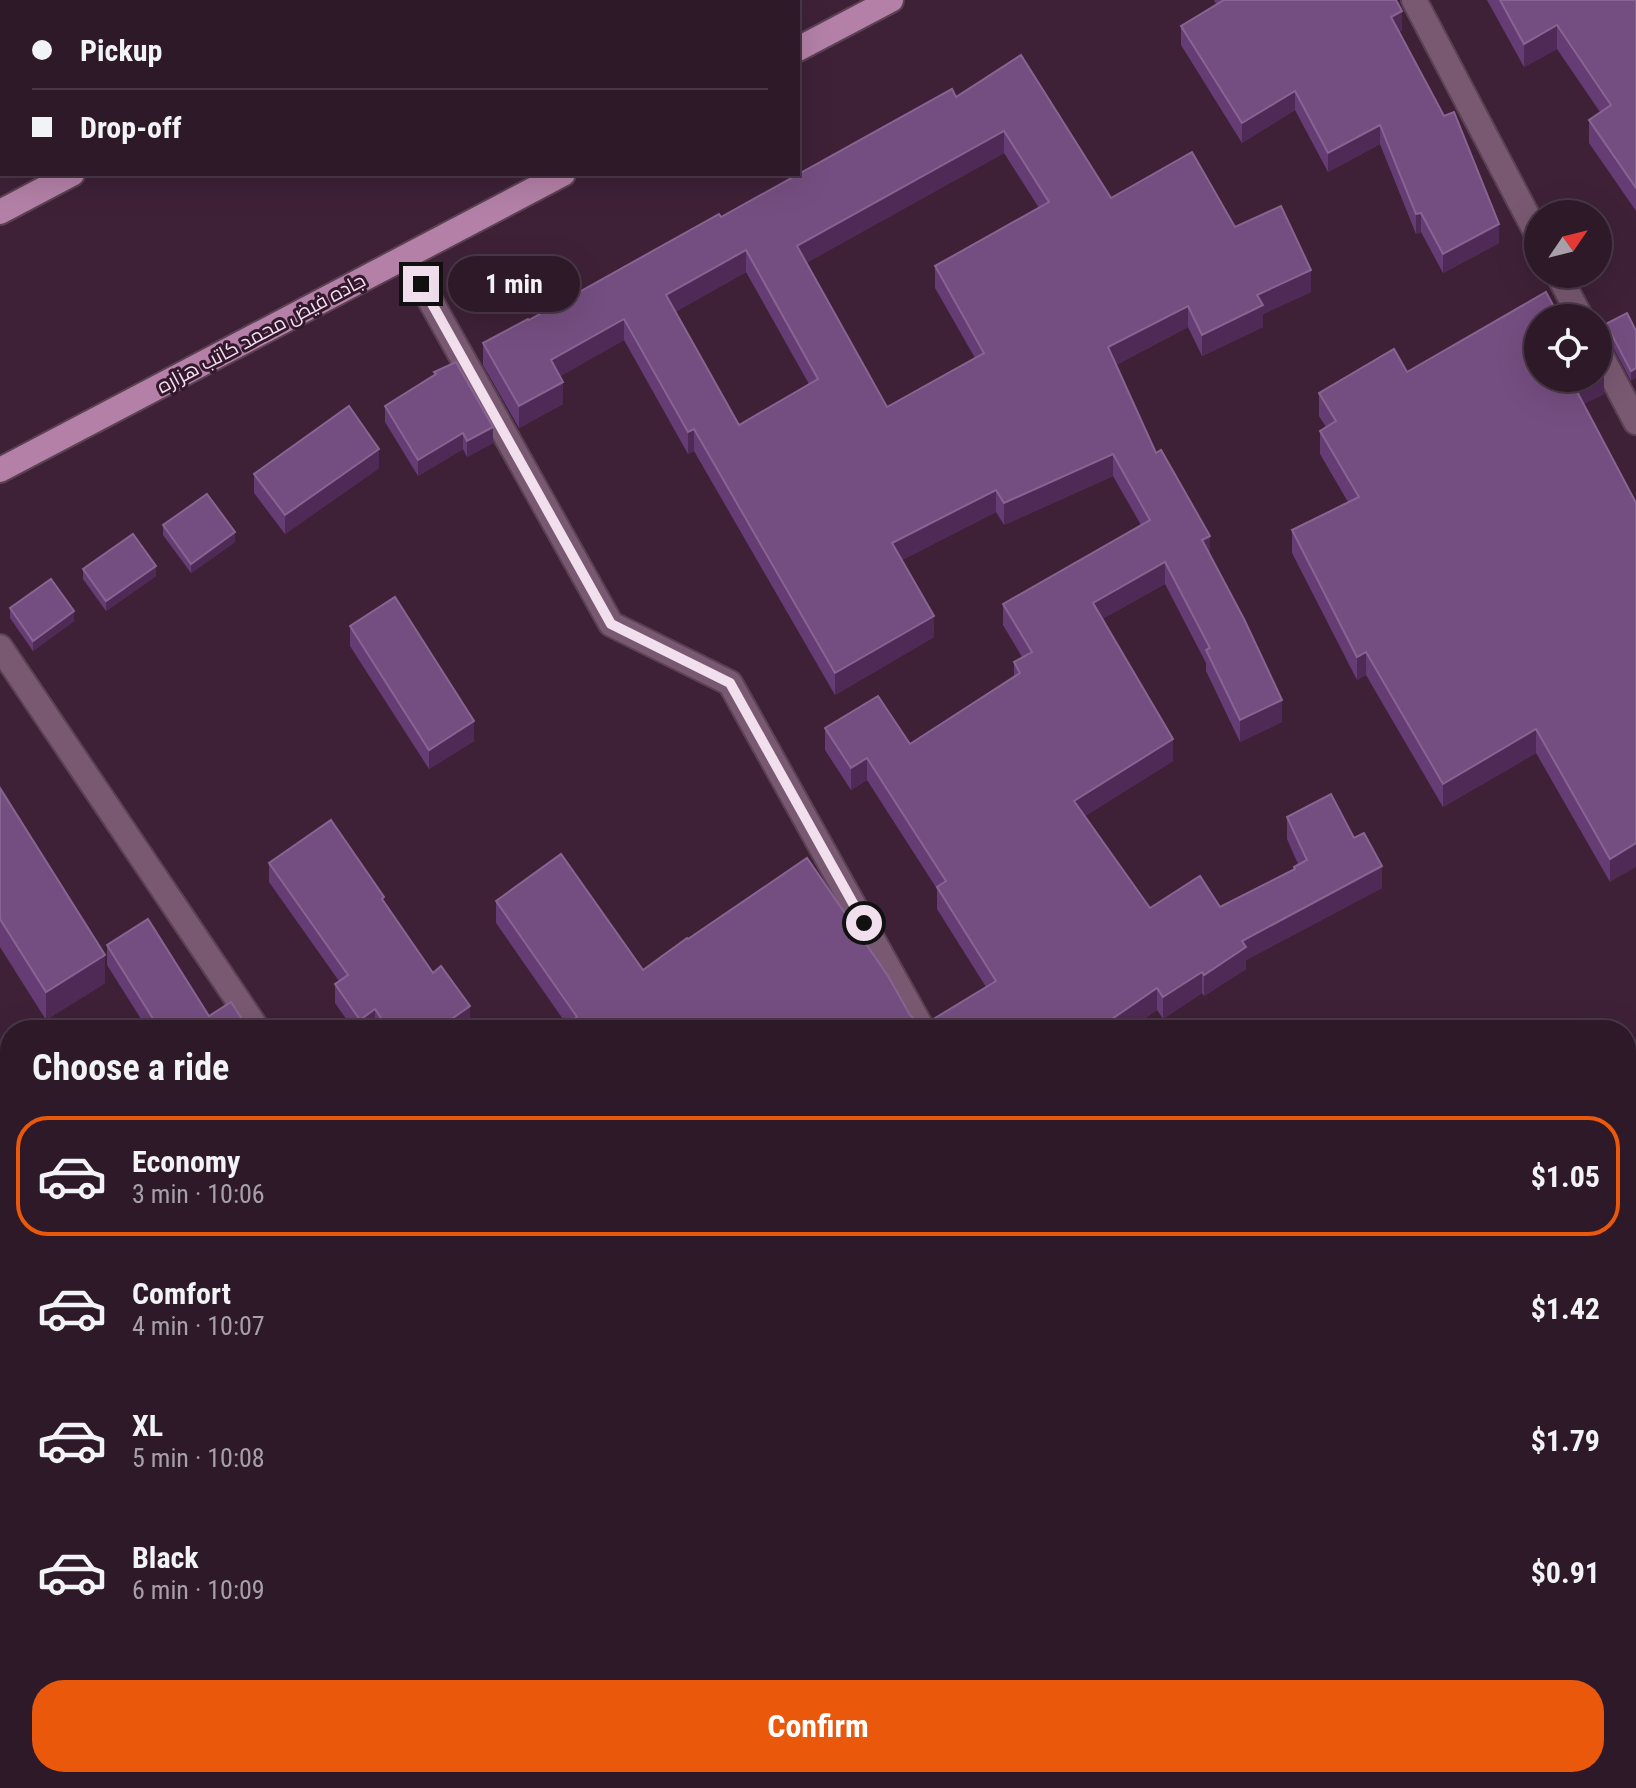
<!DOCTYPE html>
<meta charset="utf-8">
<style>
:root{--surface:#2e1929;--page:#362231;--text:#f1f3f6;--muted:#a7a0a8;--line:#493846;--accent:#ea580c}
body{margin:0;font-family:"Roboto Condensed",Cairo,sans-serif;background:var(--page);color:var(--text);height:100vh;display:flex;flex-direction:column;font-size:30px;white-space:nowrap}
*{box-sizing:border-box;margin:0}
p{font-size:26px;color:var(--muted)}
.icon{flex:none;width:44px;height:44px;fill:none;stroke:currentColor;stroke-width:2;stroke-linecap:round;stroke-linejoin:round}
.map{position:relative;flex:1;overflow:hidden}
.side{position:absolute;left:0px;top:1020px;width:1636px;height:768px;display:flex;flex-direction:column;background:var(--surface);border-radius:32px 32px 0 0;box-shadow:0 8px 32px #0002,0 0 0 2px var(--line)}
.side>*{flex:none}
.guide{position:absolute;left:0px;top:0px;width:800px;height:176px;box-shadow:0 8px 32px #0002,0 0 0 2px var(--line);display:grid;align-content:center;height:176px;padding:0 32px;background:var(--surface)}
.needle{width:52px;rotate:55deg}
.fabs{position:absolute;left:1524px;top:200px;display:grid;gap:16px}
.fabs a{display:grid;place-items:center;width:88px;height:88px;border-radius:50%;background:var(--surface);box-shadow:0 8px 32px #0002,0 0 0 2px var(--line);font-size:40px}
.end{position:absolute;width:36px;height:36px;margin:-18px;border:10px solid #f2dfed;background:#111;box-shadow:0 0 0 4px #111}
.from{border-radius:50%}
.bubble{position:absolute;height:56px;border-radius:28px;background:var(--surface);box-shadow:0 8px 32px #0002,0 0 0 2px var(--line);font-size:26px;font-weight:700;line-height:56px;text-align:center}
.guide b{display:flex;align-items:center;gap:28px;height:76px;font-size:30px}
.guide b+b{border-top:2px solid var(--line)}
.guide i{width:20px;height:20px;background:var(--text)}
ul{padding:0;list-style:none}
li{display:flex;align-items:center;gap:24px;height:120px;margin:0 16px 12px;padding:0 16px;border:4px solid transparent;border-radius:32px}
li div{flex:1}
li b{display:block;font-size:30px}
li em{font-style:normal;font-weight:700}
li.on{border-color:var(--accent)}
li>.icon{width:72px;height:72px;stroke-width:1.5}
h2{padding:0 32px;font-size:36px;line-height:96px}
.button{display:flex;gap:16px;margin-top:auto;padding:16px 32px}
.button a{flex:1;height:92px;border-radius:32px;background:var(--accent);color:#fff;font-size:32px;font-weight:700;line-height:92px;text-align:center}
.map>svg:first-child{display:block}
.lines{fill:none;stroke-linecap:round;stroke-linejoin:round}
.street-casing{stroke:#5a4154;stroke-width:28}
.primary-casing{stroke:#5a4154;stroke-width:28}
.street{stroke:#795971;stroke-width:24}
.primary{stroke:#b480a7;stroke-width:24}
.wall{fill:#663c74;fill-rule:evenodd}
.shaded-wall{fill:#4f2a56}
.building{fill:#754e81;stroke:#886492;stroke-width:2;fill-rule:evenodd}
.route{stroke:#f2dfed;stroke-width:10}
.labels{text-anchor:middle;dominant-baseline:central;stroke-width:6;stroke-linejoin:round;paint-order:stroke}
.street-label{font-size:20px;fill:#f2dfed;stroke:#33182d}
</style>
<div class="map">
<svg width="1636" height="1788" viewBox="0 0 1636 1788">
<rect width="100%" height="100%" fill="#3e2137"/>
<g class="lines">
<defs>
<g id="street">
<polyline points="281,0 282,2"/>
<polyline points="1414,0 1538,236"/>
<polyline points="0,100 2,103"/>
<polyline points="406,257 611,624 730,683 923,1030"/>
<polyline points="1558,274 1581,318"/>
<polyline points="1598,350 1636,422"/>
<polyline points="0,647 258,1030"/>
<polyline points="0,1160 10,1175"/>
<polyline points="0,1633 10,1648"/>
<polyline points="765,1778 772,1788"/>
<polyline points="1274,1788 1277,1778"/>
</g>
<g id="primary">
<polyline points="394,2 398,0"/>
<polyline points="798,49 891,0"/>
<polyline points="0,212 72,174"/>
<polyline points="0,470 563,174"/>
</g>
</defs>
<use href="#street" class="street-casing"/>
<use href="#primary" class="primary-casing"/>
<use href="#street" class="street"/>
<use href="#primary" class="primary"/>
</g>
<g class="wall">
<polygon points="1214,0 1396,0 1402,30 1399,32 1499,243 1443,273 1421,232 1416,234 1380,144 1328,172 1295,110 1242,143 1181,45 1181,26 1216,4"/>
<polygon points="1487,0 1636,0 1636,211 1589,143 1589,120 1600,112 1557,49 1524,67"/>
<path d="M956 97 1111 198 1235 227 1311 292 1263 314V327L1202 356 1188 327 1116 365 1156 453 1210 555 1282 722 1240 742 1206 671V663L1165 584 1102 619 1173 761 1085 816 1150 908 1220 907 1294 869V867L1298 864 1287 839V817L1382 888 1246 960V969L1204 996 1202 993 1163 1019 1157 1010 1128 1030H560L567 1025 496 923V901L643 970 910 1015 922 1026 986 987 937 909V889L867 780 851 790 825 750V728L910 744 1014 677V662L1022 657 1003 625V604L1141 525 1113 476 1004 525 996 512 902 560 934 637 835 695 694 451 688 454 624 340 560 376 563 404 519 428 483 365V343L529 320 721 217ZM1004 153 1039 208 935 266V288L975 358 887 407 806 263ZM746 272 809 384 739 425 675 312Z"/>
<polygon points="1560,318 1604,394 1583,404 1635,504 1610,882 1536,753 1443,807 1366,675 1357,680 1292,553 1292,530 1348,502 1320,454 1320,431 1326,427 1319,416 1319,393 1407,372"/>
<polygon points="1602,326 1636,331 1631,381 1611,343 1607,338 1602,336"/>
<polygon points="434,372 493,443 467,457 463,449 418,476 385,422 385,406 434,375"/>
<polygon points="379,468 285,534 254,493 254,474"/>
<polygon points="163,525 235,542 191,573 163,535"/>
<polygon points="83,569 156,576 106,611 83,579"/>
<polygon points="10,608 74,621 33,651 10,618"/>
<polygon points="350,626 474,741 429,769 350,646"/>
<polygon points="0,788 105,983 46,1020 0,947"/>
<polygon points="269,863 384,903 470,1025 463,1030 376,1030 375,1029 373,1030 354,1030 335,1003 335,984 339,981 269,882"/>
<polygon points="107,945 209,1016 249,1030 148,1030 107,965"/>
<polygon points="0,1164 10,1176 10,1596 0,1580"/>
<polygon points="1627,1413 1636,1439 1636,1629 1632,1630"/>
<polygon points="1478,1778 1626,1778 1636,1788 1481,1788"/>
</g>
<g class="shaded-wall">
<polygon points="1402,11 1402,30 1391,37 1391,17"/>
<polygon points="1557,25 1557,49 1524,67 1524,44"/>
<polygon points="1295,91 1295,110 1242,143 1242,123"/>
<polygon points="1380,125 1380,144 1328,172 1328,153"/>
<polygon points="1004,131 1004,153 797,268 797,246"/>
<polygon points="1421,213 1421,232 1416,234 1416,214"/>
<polygon points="1499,224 1499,243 1443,273 1443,254"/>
<polygon points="746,250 746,272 666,317 666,295"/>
<polygon points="1311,270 1311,292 1263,314 1263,327 1202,356 1202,335 1257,295"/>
<polygon points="1188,306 1188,327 1108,369 1108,347"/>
<polygon points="624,319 624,340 551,382 551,360"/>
<polygon points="1636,368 1636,378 1631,381 1631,371"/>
<polygon points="1604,371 1604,394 1574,409 1574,386 1589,378 1598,378 1598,374"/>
<polygon points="563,382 563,404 519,428 519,406"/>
<polygon points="493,427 493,443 467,457 467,441"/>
<polygon points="694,429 694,451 688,454 688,432"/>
<polygon points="463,433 463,449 418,476 418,460"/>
<polygon points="379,449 379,468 285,534 285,515"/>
<polygon points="1113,454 1113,476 1004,525 1004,503"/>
<polygon points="996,490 996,512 892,565 892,543"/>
<polygon points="235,532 235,542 191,573 191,564"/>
<polygon points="1210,536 1210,558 1202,540"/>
<polygon points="1165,562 1165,584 1093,624 1093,603"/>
<polygon points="156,566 156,576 106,611 106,601"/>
<polygon points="74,611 74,621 33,651 33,641"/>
<polygon points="934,616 934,637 835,695 835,673"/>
<polygon points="1366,652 1366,675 1357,680 1357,657"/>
<polygon points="1282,700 1282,722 1240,742 1240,720"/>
<polygon points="474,721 474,741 429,769 429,750"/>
<polygon points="1536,729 1536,753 1443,807 1443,784"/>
<polygon points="1173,739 1173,761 1074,823 1074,801"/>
<polygon points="867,758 867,780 851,790 851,768"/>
<polygon points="1636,843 1636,867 1610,882 1610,859"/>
<polygon points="1382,866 1382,888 1246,960 1246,969 1204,996 1204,975 1242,941"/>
<polygon points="105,955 105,983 46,1020 46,992"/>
<polygon points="1202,972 1202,993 1163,1019 1163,997"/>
<polygon points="1157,988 1157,1010 1128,1030 1096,1030"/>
<polygon points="470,1006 470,1025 463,1030 436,1030"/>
<polygon points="375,1009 375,1029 373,1030 360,1030 360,1020"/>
<polygon points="1031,1024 1031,1030 1021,1030"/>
<polygon points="1632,1608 1632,1630 1626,1631 1626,1610"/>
<polygon points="10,1715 10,1737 0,1743 0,1721"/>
<polygon points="1203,1778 1220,1778 1220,1786 1216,1788 1188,1788"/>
</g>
<g class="building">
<polygon points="1224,0 1396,0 1402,11 1391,17 1444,116 1454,112 1499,224 1443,254 1421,213 1416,214 1380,125 1328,153 1295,91 1242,123 1181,26"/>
<polygon points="1500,0 1636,0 1636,188 1589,120 1611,105 1557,25 1524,44"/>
<path d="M1021 55 1111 198 1192 152 1235 227 1281 206 1311 270 1257 295 1263 305 1202 335 1188 306 1108 347 1156 453 1161 450 1210 536 1202 540 1244 619 1282 700 1240 720 1206 650 1210 648 1165 562 1093 603 1173 739 1074 801 1150 908 1200 876 1220 907 1295 869 1294 867 1307 860 1287 817 1331 794 1354 838 1364 833 1382 866 1242 941 1246 947 1204 975 1202 972 1163 997 1157 988 1096 1030H1035L1031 1024 1021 1030H560L577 1017 496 901 561 854 643 970 687 938 688 939 807 858 888 976 910 1015 922 1026 996 981 937 887 946 881 867 758 851 768 825 728 878 696 910 744 1020 673 1014 662 1032 652 1003 604 1150 520 1113 454 1004 503 996 490 892 543 934 616 835 673 694 429 688 432 624 319 551 360 563 382 519 406 483 343 528 319 529 320 719 214 721 217 952 89 956 97ZM1004 131 1049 202 935 266 984 353 887 407 797 246ZM746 250 818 379 739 425 666 295Z"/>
<polygon points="1546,292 1560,318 1538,318 1538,378 1589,378 1574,386 1636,503 1636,843 1610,859 1536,729 1443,784 1366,652 1357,657 1292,530 1359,497 1320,431 1336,421 1319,393 1394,349 1407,372"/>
<polygon points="1627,313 1636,331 1636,368 1631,371 1611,333 1607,328 1602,326"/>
<polygon points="1598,359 1604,371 1598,374"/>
<polygon points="456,362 493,427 467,441 463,433 418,460 385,406 436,374 434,372"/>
<polygon points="349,406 379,449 285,515 254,474"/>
<polygon points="207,494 235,532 191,564 163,525"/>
<polygon points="133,534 156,566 106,601 83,569"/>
<polygon points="51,579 74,611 33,641 10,608"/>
<polygon points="395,597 474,721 429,750 350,626"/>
<polygon points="0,788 105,955 46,992 0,919"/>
<polygon points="331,820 384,897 382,899 433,973 441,966 470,1006 436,1030 389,1030 375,1009 360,1020 335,984 348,975 269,863"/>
<polygon points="148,919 209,1016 231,1002 249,1030 160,1030 107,945"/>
<polygon points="0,1164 4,1167 10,1176 10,1574 0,1558"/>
<polygon points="1626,1410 1636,1439 1636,1608 1626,1610"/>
<polygon points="1636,1637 1636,1788 1488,1788 1484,1778 1626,1778 1626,1640"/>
<polygon points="7,1640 10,1640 10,1715 0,1721 0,1645"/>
<polygon points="74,1778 96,1778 98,1780 106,1781 113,1778 420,1778 422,1780 430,1781 437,1778 592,1778 599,1788 77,1788 72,1780"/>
<polygon points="642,1778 740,1778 746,1788 627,1788"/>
<polygon points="823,1778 906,1778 912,1788 807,1788"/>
<polygon points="972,1778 1203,1778 1188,1788 956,1788"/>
</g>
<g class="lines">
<polyline class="route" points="421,284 611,624 730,683 864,923"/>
</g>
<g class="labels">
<g class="street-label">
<text transform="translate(261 333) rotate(-28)">جاده فیض محمد کاتب هزاره</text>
</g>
</g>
</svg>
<div class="fabs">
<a><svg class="needle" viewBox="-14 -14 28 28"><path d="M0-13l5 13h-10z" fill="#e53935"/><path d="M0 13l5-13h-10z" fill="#a7a0a8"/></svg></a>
<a><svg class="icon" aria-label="locate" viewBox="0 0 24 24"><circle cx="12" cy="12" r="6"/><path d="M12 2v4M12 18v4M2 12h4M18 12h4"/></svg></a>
</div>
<i class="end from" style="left:864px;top:923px"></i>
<i class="end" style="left:421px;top:284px"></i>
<div class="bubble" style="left:448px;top:256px;width:132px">1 min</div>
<div class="guide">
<b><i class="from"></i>Pickup</b>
<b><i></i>Drop-off</b>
</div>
<section class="side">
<h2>Choose a ride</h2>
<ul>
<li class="on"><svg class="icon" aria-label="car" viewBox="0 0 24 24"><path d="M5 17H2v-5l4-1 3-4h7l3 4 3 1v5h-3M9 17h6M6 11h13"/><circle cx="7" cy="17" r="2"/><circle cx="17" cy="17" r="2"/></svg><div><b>Economy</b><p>3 min · 10:06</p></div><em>$1.05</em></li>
<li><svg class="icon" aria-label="car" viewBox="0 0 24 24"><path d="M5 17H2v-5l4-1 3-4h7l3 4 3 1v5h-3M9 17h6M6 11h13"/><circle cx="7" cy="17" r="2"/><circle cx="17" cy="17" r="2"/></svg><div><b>Comfort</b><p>4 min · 10:07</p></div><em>$1.42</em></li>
<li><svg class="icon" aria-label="car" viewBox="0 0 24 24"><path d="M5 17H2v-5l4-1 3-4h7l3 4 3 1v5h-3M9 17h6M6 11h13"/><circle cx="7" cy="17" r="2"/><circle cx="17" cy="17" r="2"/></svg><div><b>XL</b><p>5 min · 10:08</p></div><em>$1.79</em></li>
<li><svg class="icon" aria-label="car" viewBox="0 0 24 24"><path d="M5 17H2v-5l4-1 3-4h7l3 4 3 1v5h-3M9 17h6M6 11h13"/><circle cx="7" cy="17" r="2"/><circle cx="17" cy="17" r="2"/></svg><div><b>Black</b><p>6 min · 10:09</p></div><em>$0.91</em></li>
</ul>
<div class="button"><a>Confirm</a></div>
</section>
</div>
